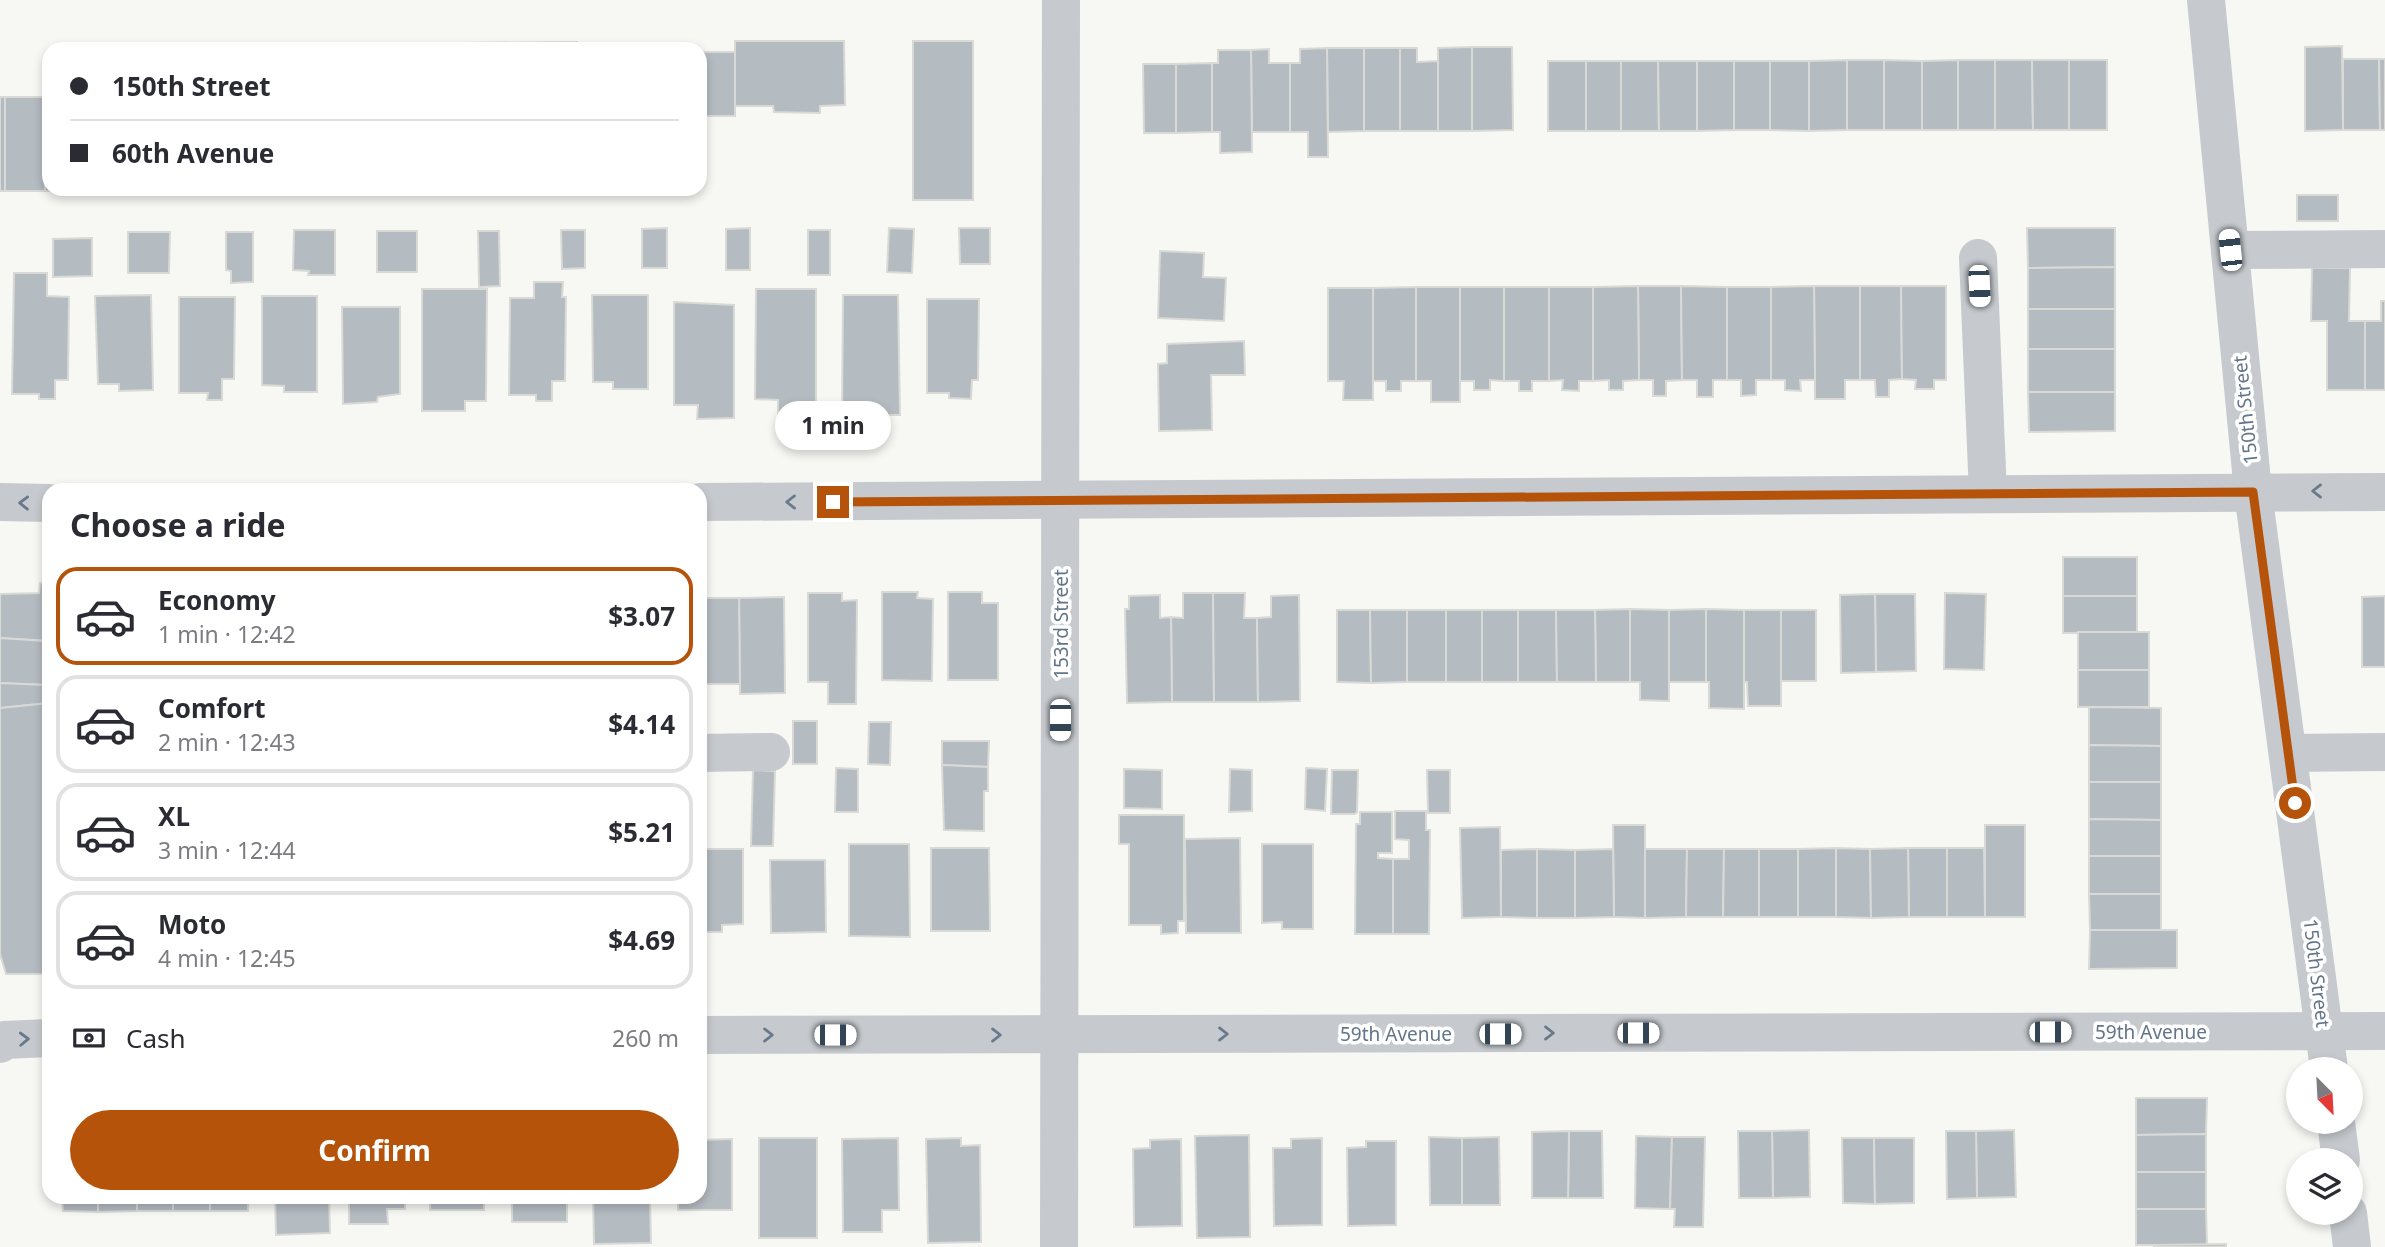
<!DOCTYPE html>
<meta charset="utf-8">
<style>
:root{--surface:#fff;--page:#f7f7f7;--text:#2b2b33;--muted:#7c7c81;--line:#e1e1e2;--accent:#b45309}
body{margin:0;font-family:"Noto Sans",sans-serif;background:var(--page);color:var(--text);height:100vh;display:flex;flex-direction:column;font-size:26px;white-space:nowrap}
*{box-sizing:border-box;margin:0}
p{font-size:23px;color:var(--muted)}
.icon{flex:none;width:38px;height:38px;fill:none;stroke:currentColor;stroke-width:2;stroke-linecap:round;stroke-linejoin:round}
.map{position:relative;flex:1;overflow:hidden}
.drawer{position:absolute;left:42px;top:483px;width:665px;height:721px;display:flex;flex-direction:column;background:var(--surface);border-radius:21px;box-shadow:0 4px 10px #0003}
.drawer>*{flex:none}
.top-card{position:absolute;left:42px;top:42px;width:665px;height:154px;border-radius:21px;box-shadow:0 4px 10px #0003;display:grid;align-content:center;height:154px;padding:0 28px;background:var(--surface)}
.needle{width:46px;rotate:156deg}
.buttons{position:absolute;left:2286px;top:1057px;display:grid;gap:14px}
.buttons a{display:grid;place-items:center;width:77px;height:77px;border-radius:50%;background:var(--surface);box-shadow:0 4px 10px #0003;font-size:35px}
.end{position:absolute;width:32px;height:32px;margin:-16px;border:9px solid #b45309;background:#fff;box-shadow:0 0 0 4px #fff}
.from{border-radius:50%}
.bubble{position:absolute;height:49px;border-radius:24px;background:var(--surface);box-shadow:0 4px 10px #0003;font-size:23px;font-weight:700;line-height:49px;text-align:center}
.car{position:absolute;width:21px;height:42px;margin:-21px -10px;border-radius:9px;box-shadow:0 0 5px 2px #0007;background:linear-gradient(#fff 24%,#345 0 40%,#fff 0 76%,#345 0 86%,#fff 0)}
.top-card b{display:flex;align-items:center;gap:24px;height:66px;font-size:26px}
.top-card b+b{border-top:2px solid var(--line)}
.top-card i{width:18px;height:18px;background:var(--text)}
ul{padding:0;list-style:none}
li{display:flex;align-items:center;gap:21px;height:98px;margin:0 14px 10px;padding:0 14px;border:4px solid var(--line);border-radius:21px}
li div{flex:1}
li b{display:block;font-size:26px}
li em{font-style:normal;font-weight:700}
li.selected{border-color:var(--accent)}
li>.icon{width:63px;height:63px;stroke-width:1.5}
h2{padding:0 28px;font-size:32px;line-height:84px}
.pay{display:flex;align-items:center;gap:18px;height:77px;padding:0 28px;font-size:26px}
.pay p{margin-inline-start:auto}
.action{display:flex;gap:14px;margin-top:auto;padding:14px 28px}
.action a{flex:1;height:80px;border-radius:42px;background:var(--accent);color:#fff;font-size:28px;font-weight:700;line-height:80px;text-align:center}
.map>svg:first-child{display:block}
.building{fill:#b4bbc1;stroke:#d9d9d6;stroke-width:2}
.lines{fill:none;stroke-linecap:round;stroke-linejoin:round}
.minor{stroke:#c6cace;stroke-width:38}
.oneway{stroke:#68798c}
.route{stroke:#b45309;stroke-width:9}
.labels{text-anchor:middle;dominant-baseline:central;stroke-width:7;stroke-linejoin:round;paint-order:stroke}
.street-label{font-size:19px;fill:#637588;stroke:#fff}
</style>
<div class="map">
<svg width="2385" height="1247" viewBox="0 0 2385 1247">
<rect width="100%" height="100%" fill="#f7f7f4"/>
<g class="building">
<polygon points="735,41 844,41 845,105 820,106 820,113 774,112 773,106 735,106"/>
<rect x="913" y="41" width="60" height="159"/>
<polygon points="577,42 577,49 467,49 467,43"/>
<polygon points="345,43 403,44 403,49 336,49 336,45 345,45"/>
<polygon points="2342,46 2343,130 2305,131 2305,47"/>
<polygon points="1472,47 1512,47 1513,130 1472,131"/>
<polygon points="1472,47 1472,131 1438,131 1438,48"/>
<polygon points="1327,48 1364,48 1364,131 1328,132"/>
<polygon points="1327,48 1328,157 1308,157 1308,132 1290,132 1290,63 1300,63 1300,49"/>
<rect x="1364" y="48" width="36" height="83"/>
<polygon points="1400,48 1417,48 1417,62 1438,61 1438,131 1400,131"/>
<polygon points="1269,49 1269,63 1290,63 1290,132 1252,132 1251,50"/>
<polygon points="1218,50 1251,50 1252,152 1220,153 1220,132 1212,132 1212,63 1218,63"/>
<polygon points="700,52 735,52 735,116 701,116 700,122"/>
<polygon points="2343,59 2379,59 2380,130 2343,130"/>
<polygon points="2379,59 2385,59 2385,130 2380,130"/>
<rect x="1847" y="60" width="37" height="70"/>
<polygon points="1847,60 1847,130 1809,131 1809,61"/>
<polygon points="1884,60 1922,61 1922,130 1884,130"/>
<rect x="1958" y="60" width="37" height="70"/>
<polygon points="1958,60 1958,130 1922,130 1922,61"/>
<polygon points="1995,60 2032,60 2033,130 1995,130"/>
<polygon points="2032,60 2069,60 2069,130 2033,130"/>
<rect x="2069" y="60" width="38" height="70"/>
<rect x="1548" y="61" width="38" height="70"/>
<rect x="1586" y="61" width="35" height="70"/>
<polygon points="1621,61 1658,61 1659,131 1621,131"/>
<polygon points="1658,61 1697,61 1697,131 1659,131"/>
<polygon points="1697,61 1734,61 1734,130 1697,131"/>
<rect x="1734" y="61" width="36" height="69"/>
<polygon points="1770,61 1809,61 1809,131 1770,130"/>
<polygon points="1212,63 1212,132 1176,133 1176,64"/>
<polygon points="1143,64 1176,64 1176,133 1144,133"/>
<rect x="0" y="97" width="5" height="94"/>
<polygon points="5,97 46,97 45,191 5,191"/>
<polygon points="46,97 49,97 49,189 87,189 87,191 45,191"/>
<rect x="2297" y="195" width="41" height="26"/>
<polygon points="667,228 667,268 642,268 642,229"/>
<polygon points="750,228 750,270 726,270 726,229"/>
<polygon points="889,228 914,229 912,273 887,272"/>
<polygon points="959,228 990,228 990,264 960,264"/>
<polygon points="2027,228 2115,228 2115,267 2028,268"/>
<polygon points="294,230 335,230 335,275 308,275 309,271 293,270"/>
<polygon points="561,230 585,230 585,268 562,269"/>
<rect x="808" y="230" width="22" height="45"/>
<rect x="377" y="231" width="40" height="41"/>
<polygon points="478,231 499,231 500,286 479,287"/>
<polygon points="128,232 170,232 169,273 128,273"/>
<polygon points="226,232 253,232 253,282 231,283 231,271 226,270"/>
<polygon points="92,238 92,276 53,277 53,239"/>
<polygon points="1160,251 1204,253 1203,277 1226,278 1224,321 1158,318"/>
<polygon points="2115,267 2115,309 2028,309 2028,268"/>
<polygon points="2312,268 2350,268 2349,321 2365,321 2365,390 2327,390 2327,321 2311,321"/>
<polygon points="14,273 47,273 47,296 69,297 68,380 55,380 55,399 39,399 39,394 12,394"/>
<polygon points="534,282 563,282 562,297 566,297 565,381 552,381 552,401 536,401 536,395 509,395 510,298 534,298"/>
<polygon points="1638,286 1681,286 1682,380 1666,381 1666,396 1653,396 1653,380 1639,380"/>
<polygon points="1638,286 1639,380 1623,381 1623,390 1609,390 1609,380 1593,381 1593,287"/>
<polygon points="1681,286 1727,287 1727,380 1713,380 1713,397 1697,397 1697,380 1682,380"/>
<polygon points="1814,286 1860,286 1860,380 1845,380 1845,399 1815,399"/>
<polygon points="1814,286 1815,380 1800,380 1801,391 1785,390 1785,380 1771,380 1771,287"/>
<polygon points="1860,286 1901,286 1902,379 1889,380 1889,397 1876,397 1875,380 1860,380"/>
<polygon points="1901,286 1946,286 1946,380 1934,380 1934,389 1915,389 1916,380 1902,379"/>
<polygon points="1416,287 1460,287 1460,402 1431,402 1431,381 1416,381"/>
<polygon points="1416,287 1416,381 1401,381 1401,391 1386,391 1386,381 1373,381 1373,288"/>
<polygon points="1460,287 1504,287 1504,381 1490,380 1490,390 1474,390 1474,381 1460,381"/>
<polygon points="1504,287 1549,287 1549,381 1532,381 1532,391 1519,391 1519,381 1504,381"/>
<polygon points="1549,287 1593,287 1593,381 1579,381 1579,391 1562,390 1563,380 1549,381"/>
<polygon points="1727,287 1771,287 1771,380 1756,380 1756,395 1741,396 1741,380 1727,380"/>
<polygon points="1328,288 1373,288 1373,400 1343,400 1344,381 1328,381"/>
<polygon points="422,289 487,289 486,401 465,401 465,411 422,411"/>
<polygon points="756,289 816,289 816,415 778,415 778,400 755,399"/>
<polygon points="151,295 153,390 119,391 119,384 98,384 95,296"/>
<polygon points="592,295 648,295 648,389 613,389 613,382 593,382"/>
<polygon points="843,295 898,295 900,415 842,415"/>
<polygon points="262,296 317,296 317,392 284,392 284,386 262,385"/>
<polygon points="179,297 235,297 234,379 222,379 222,400 207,400 208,393 179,393"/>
<polygon points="927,299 979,299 978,380 972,380 971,399 949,398 949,393 927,393"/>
<polygon points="2381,301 2385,301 2385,390 2365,390 2365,321 2381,321"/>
<polygon points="674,302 734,305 734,418 697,419 698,405 674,405"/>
<polygon points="342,307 400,307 400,394 378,397 377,402 343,404"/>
<rect x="2028" y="309" width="87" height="40"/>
<polygon points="1244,341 1245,375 1211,375 1212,430 1159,431 1158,364 1167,363 1167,344"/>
<rect x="2028" y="349" width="87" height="43"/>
<polygon points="2028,392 2115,392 2115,431 2029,432"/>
<rect x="2063" y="557" width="74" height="39"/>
<polygon points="49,582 49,641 0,638 0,594 39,593 40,583"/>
<polygon points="882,592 918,592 917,598 933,599 932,681 882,680"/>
<polygon points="948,592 982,592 982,603 998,603 998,680 948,680"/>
<polygon points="808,593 842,593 842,601 857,600 856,704 828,704 828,682 808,682"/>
<polygon points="1183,593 1213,593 1214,702 1172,702 1171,617 1183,618"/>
<polygon points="1213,593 1245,593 1244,618 1257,618 1258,702 1214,702"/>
<polygon points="1945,593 1986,594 1984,670 1944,669"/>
<polygon points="1875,594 1915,594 1916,671 1876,672"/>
<polygon points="1875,594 1876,672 1841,673 1840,595"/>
<polygon points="1160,595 1160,618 1171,617 1172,702 1127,703 1125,609 1129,609 1129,596"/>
<polygon points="1299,595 1300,701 1258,702 1257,618 1271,617 1271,596"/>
<rect x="2063" y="596" width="74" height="37"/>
<polygon points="2385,596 2385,667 2362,667 2362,597"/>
<polygon points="784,597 785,693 740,694 739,598"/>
<polygon points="700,598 739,598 740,684 700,684"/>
<polygon points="1630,609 1669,610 1669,701 1640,700 1640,682 1630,682"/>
<polygon points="1630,609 1630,682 1596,682 1595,610"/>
<polygon points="1706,609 1744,610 1744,709 1709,708 1709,682 1706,682"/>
<polygon points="1706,609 1706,682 1669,682 1669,610"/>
<polygon points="1337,610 1370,610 1371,683 1337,682"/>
<polygon points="1370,610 1407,610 1407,682 1371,683"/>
<rect x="1407" y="610" width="39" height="72"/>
<rect x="1446" y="610" width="36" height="72"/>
<rect x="1482" y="610" width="36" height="72"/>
<polygon points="1518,610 1556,610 1557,682 1518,682"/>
<polygon points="1556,610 1595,610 1596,682 1557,682"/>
<polygon points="1744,610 1781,610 1781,706 1748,706 1747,682 1744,682"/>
<rect x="1781" y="610" width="35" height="71"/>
<rect x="2078" y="632" width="71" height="38"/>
<polygon points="0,638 45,641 45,685 0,683"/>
<rect x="2078" y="670" width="71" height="37"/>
<polygon points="0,683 45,685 49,703 0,708"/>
<polygon points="49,703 49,974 6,974 0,954 0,708"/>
<polygon points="2089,707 2161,708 2161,746 2089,745"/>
<rect x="793" y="721" width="24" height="43"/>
<polygon points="869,722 891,722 890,765 868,764"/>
<polygon points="942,741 989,741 988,767 942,765"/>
<polygon points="2089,745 2161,746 2161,782 2089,782"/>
<polygon points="942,765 988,767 988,791 984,791 984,831 944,830"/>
<polygon points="836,768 858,769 858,812 835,812"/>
<polygon points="1306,768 1327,769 1325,811 1305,809"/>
<polygon points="1124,769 1162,770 1162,809 1124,808"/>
<polygon points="1230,769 1252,770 1252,811 1229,812"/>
<polygon points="753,770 775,771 773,846 751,846"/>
<polygon points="1332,770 1358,770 1357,812 1355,814 1331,814"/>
<polygon points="1427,770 1450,770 1450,813 1428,813"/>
<polygon points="2089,782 2161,782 2161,820 2089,819"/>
<polygon points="1395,811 1426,811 1426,830 1430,830 1429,934 1393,934 1393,859 1409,859 1409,840 1395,839"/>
<polygon points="1360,812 1392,812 1392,853 1378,853 1378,858 1393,859 1393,934 1355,934 1356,824 1360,824"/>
<polygon points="1119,815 1184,815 1184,921 1178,921 1178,933 1161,934 1161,925 1129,925 1129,844 1119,844"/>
<polygon points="2089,819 2161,820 2161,856 2089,856"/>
<polygon points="1613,825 1645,825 1645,918 1614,917"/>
<rect x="1985" y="825" width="40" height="92"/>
<polygon points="1500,827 1501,917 1462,918 1460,828"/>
<polygon points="1240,838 1241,933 1186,933 1185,839"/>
<polygon points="849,844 909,844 910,937 849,936"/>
<polygon points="1262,844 1313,844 1313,929 1282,929 1282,922 1262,923"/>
<polygon points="931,848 989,848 990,931 931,931"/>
<polygon points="1836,848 1870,849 1871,918 1836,917"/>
<polygon points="1836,848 1836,917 1798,917 1798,849"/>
<polygon points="1908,848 1947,848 1947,917 1909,917"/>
<polygon points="1908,848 1909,917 1871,918 1870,849"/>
<polygon points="1947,848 1984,848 1985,917 1947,917"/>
<polygon points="700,849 743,849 743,924 722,925 722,932 700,932"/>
<polygon points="1537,849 1575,850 1575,918 1537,918"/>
<polygon points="1537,849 1537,918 1501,917 1501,850"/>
<polygon points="1613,849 1614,917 1575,918 1575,850"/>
<polygon points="1645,849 1687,849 1686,917 1645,918"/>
<polygon points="1687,849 1724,849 1723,917 1686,917"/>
<polygon points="1724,849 1759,849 1759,917 1723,917"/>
<rect x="1759" y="849" width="39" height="68"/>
<rect x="2089" y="856" width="72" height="38"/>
<polygon points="770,860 825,860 826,932 771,933"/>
<polygon points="2089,894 2161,894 2161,930 2090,930"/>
<polygon points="2090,930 2177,930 2177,968 2089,969"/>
<polygon points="2136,1098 2207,1098 2206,1134 2136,1135"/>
<polygon points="1809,1130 1810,1197 1773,1198 1772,1131"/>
<polygon points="2014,1130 2016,1197 1977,1198 1976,1131"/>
<polygon points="1569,1131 1602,1131 1603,1198 1568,1198"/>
<polygon points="1569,1131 1568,1198 1532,1198 1532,1132"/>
<polygon points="1738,1131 1772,1131 1773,1198 1739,1198"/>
<polygon points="1946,1131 1976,1131 1977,1198 1947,1199"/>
<polygon points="2206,1134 2206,1172 2136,1172 2136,1135"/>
<polygon points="1249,1135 1250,1237 1197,1238 1195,1136"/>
<polygon points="1636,1136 1672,1137 1670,1209 1635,1208"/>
<polygon points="1429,1137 1462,1138 1462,1205 1430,1205"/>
<polygon points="1499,1137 1500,1205 1462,1205 1462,1138"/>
<polygon points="1672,1137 1705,1137 1703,1227 1674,1227 1675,1209 1670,1209"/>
<rect x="759" y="1138" width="58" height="100"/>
<polygon points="898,1138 899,1210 882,1210 882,1232 843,1232 842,1139"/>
<polygon points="961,1138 961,1146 980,1145 981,1242 928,1243 926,1139"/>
<polygon points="1322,1138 1322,1225 1274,1226 1273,1148 1291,1148 1291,1139"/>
<polygon points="1842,1138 1874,1138 1875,1204 1843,1203"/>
<polygon points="1874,1138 1914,1138 1914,1203 1875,1204"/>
<polygon points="732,1139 732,1210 678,1210 678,1197 700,1197 700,1140"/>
<polygon points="1181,1139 1182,1226 1134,1227 1133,1149 1150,1148 1150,1140"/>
<polygon points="1366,1141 1396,1141 1396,1225 1348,1226 1347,1148 1366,1147"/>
<rect x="2136" y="1172" width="70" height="37"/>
<polygon points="62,1197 98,1197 98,1212 63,1211"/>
<polygon points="98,1197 137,1197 137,1211 98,1212"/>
<rect x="137" y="1197" width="36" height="14"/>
<rect x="173" y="1197" width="37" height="14"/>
<rect x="210" y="1197" width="38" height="14"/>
<polygon points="275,1197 329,1197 330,1233 276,1235"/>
<polygon points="349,1197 405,1197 405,1209 387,1209 388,1224 349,1224"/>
<rect x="430" y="1197" width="54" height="13"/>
<rect x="512" y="1197" width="55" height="25"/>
<polygon points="593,1197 650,1197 651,1243 594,1244"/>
<polygon points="2136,1209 2206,1209 2207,1245 2136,1245"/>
<polygon points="2226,1244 2226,1247 2154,1247 2154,1245"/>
</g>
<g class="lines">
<g class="minor">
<polyline points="2206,0 2253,492 2329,1069"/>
<polyline points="2230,250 2385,249"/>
<polyline points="1978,258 1988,494"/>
<polyline points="0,502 49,503"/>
<polyline points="700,502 2385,492"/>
<polyline points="700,753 771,752"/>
<polyline points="2288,753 2385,752"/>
<polyline points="700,1035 2385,1031"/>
<polyline points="0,1044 4,1040 49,1038"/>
<polyline points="2336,1122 2341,1160"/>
<polyline points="2348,1213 2352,1247"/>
<polyline points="1059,1247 1061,0"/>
</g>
</g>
<defs><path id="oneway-chevron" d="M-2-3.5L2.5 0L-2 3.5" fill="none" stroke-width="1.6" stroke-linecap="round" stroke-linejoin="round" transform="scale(1.75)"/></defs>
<g class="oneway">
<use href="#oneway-chevron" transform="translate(2317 491) rotate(-180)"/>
<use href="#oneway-chevron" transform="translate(791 502) rotate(180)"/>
<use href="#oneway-chevron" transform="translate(24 503) rotate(-179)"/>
<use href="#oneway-chevron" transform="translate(1549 1033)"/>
<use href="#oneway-chevron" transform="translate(1223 1034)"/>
<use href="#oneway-chevron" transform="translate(768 1035)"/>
<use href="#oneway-chevron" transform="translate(996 1035)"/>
<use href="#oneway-chevron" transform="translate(24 1039) rotate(-2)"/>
</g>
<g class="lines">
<polyline class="route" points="833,502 2253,492 2295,803"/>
</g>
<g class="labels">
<g class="street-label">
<text transform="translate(2245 410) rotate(-96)">150th Street</text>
<text transform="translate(1061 624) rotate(-90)">153rd Street</text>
<text transform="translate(2317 973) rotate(83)">150th Street</text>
<text x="2151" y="1032">59th Avenue</text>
<text x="1396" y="1034">59th Avenue</text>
</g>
</g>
</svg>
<div class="buttons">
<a><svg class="needle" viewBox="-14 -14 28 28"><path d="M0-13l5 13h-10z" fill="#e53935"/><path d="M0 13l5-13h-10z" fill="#7c7c81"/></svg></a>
<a><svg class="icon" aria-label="layers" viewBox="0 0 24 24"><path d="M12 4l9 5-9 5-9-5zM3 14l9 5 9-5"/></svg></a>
</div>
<i class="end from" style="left:2295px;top:803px"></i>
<i class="end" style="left:833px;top:502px"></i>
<div class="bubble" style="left:775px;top:401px;width:116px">1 min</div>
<i class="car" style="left:2230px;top:250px;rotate:354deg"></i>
<i class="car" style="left:1979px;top:286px;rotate:177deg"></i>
<i class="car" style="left:1060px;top:720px;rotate:180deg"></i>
<i class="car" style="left:2050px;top:1032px;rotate:90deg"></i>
<i class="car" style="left:1638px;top:1033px;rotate:90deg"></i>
<i class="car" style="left:1500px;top:1034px;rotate:90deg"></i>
<i class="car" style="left:835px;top:1035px;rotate:90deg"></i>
<div class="top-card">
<b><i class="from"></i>150th Street</b>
<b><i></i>60th Avenue</b>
</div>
<section class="drawer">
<h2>Choose a ride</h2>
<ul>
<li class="selected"><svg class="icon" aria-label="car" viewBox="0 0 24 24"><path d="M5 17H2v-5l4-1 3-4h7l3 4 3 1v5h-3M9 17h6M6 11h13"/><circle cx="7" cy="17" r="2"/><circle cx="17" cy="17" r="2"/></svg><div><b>Economy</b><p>1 min · 12:42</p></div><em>$3.07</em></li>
<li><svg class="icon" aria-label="car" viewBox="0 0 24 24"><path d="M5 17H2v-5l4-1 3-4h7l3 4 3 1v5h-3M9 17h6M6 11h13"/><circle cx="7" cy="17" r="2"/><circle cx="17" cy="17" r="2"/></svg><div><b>Comfort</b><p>2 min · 12:43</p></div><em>$4.14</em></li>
<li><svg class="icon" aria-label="car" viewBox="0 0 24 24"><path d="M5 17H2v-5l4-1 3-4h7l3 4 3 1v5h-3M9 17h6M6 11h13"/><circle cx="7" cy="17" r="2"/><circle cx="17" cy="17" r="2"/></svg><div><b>XL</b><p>3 min · 12:44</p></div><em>$5.21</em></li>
<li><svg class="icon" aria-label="car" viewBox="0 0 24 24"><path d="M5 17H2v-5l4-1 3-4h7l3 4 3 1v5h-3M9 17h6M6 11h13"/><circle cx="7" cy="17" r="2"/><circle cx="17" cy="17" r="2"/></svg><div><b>Moto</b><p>4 min · 12:45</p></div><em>$4.69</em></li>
</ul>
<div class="pay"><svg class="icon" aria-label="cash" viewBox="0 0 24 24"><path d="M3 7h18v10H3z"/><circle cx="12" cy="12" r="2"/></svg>Cash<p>260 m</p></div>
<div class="action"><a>Confirm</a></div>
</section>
</div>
